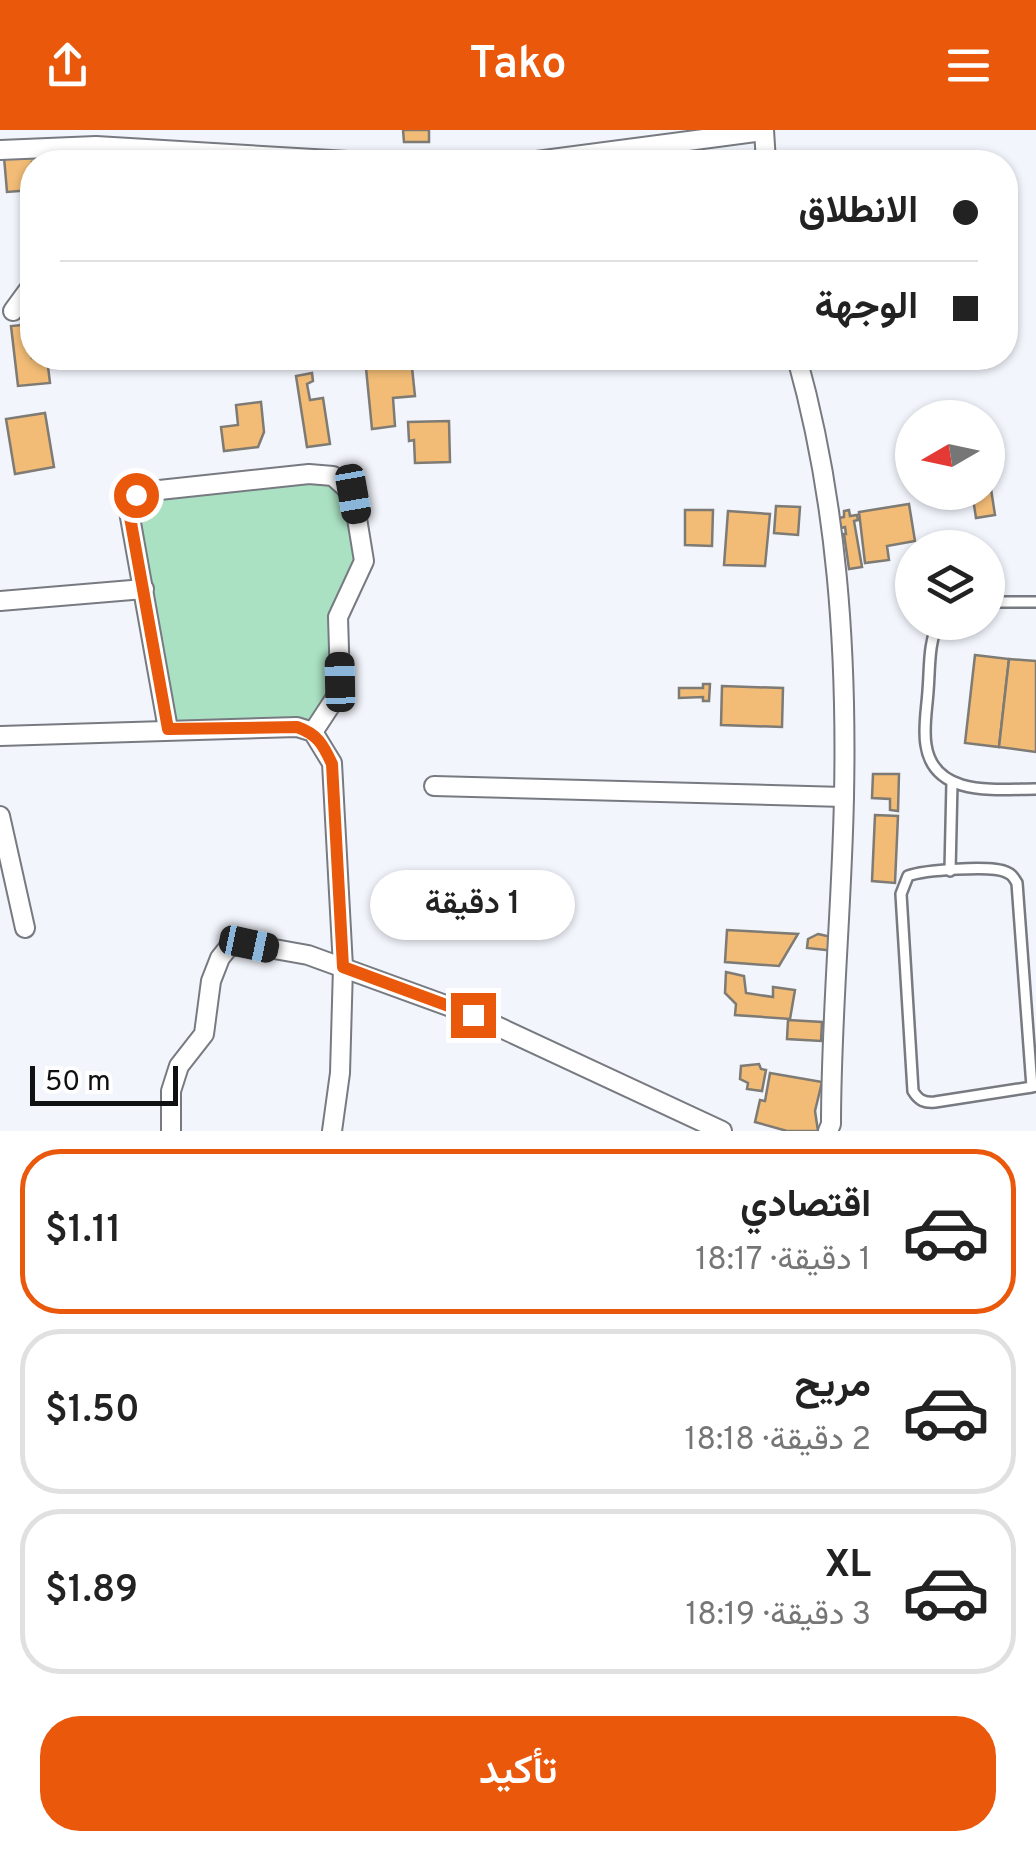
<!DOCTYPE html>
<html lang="ar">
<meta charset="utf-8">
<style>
:root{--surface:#fff;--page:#f6f6f6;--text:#222;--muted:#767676;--line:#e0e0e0;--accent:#ea580c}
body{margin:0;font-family:Overpass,Vazirmatn,sans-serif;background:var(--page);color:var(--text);direction:rtl;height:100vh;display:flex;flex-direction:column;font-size:38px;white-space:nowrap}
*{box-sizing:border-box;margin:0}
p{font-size:32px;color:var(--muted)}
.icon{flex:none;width:55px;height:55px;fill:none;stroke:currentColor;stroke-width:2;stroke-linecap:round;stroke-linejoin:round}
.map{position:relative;height:1001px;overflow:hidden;direction:ltr}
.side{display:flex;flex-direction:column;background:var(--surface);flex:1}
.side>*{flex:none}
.hud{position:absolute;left:20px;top:20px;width:998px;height:220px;border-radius:40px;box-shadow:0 2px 8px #0004;direction:rtl;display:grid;align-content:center;height:220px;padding:0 40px;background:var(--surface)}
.needle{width:65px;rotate:261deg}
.fabs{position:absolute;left:895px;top:270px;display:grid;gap:20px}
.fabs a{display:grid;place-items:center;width:110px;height:110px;border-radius:50%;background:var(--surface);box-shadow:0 2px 8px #0004;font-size:50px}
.scale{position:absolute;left:30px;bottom:25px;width:148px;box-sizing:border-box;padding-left:10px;border:5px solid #0f1012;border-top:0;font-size:28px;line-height:35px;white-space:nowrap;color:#0f1012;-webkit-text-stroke:8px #fff;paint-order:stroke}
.end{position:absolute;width:45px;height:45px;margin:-22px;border:12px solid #ea580c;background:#fff;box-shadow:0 0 0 5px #fff}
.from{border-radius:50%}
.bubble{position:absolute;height:70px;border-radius:35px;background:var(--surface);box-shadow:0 2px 8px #0004;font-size:32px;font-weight:600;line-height:70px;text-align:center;direction:rtl}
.car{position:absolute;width:30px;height:60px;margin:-30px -15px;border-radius:12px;box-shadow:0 0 8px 2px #0007;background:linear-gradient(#222 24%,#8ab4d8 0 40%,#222 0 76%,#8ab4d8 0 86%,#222 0)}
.hud b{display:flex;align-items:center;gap:35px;height:95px;font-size:38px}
.hud b+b{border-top:2px solid var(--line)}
.hud i{width:25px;height:25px;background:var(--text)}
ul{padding:18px 0 0;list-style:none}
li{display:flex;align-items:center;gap:30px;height:165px;margin:0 20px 15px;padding:0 20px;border:5px solid var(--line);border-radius:40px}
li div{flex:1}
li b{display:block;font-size:38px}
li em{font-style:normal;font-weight:600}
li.selected{border-color:var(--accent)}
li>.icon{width:90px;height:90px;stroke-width:1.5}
.cta{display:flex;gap:20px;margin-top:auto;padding:20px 40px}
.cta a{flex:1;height:115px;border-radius:40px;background:var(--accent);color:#fff;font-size:40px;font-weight:600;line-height:115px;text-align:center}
header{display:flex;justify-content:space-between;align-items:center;height:130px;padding:0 40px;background:var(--accent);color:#fff;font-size:45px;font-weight:600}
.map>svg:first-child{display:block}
.green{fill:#aae1c3}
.building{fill:#f2bc76;stroke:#7e7a74;stroke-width:2.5}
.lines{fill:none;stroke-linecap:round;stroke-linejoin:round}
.lane-casing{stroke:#777a80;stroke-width:14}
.street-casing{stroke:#777a80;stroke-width:22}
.lane{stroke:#fff;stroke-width:9}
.street{stroke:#fff;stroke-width:18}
.route{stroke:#ea580c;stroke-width:12}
</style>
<header><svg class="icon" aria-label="menu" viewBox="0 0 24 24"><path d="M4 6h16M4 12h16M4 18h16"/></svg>Tako<svg class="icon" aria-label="share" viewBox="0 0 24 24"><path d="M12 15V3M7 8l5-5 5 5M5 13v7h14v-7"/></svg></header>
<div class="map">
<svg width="1036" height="1001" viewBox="0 0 1036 1001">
<rect width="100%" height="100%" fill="#f2f5fc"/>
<polygon class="green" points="246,350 343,353 364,431 342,477 340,552 313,602 168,599 130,368"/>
<g class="building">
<polygon points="403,0 429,0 429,12 404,12"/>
<polygon points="57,23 58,32 32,32 32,60 7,62 4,27"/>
<polygon points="734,26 734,32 683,32 683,29"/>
<polygon points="32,194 32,228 47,228 50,253 18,256 11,196"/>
<polygon points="365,228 411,228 415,266 393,268 395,296 372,299"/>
<polygon points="312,243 313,251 307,254 310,270 323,268 330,314 307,317 296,246"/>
<polygon points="261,272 264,302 258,317 224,321 221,297 238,295 236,275"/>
<polygon points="45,283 54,337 15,344 6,289"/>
<polygon points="449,291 450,332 415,333 414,310 409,311 408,292"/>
<polygon points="991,359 995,385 976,388 972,362 988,362"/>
<polygon points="909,374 915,411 887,416 889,430 865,433 859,382"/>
<polygon points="776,376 800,377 798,405 774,403"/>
<polygon points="685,380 713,380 712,416 685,415"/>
<polygon points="849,380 850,386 857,385 858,390 854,391 862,437 849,439 844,404 846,404 845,397 841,398 839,388 844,387 844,381"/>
<polygon points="728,381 770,384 765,436 724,435"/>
<polygon points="975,525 1009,529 999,617 965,613"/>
<polygon points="1009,529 1036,531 1036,622 999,617"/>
<polygon points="703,554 710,554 709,571 703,571 703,567 679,568 679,558 703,558"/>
<polygon points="722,556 783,558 782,597 721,595"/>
<polygon points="873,644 899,644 898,681 890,680 890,669 872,668"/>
<polygon points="875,685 898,686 895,753 872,751"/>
<polygon points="727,800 798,804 779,836 725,832"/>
<polygon points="818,804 836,808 836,821 807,818 808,809"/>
<polygon points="726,842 744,846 746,863 773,867 773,857 795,860 790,889 735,885 736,874 725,863"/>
<polygon points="788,890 822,892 821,911 787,909"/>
<polygon points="759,934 761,939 766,940 762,961 747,959 748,953 740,949 741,936"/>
<polygon points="770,943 822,952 815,981 818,1001 787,1001 755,992 760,970 765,971"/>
</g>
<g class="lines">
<defs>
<g id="lane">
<polyline points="988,472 1036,472"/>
<path d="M939 492C928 512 930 539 928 561 927 578 923 598 926 615 934 668 997 659 1036 659"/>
<polyline points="950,741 952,652"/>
<path d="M1032 957 1017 753C1013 747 1013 745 1006 742 992 735 923 740 908 746L901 764 913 961C919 971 925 973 935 972L1032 957 1036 956"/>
</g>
<g id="street">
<polyline points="764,0 766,32"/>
<polyline points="0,20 96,16 365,32"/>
<polyline points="529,32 764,1"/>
<polyline points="13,181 32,155"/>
<path d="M797 228C837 370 847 519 844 666 842 776 831 885 831 994L828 1001"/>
<polyline points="0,471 144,459"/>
<polyline points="168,599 128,376 130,368 150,361 309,344 333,346 353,364 364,431 338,487 340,552 336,567 313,602"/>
<polyline points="0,606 297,597 313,602 332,633 343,837 340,943 332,1001"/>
<polyline points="434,656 844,667"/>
<polyline points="0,686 25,798"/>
<polyline points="171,1001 171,961 179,936 204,904 211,851 220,828 228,818 241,813 308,825 473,885 722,1001"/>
</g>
</defs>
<use href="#lane" class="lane-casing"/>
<use href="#street" class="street-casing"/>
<use href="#lane" class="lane"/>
<use href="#street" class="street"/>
</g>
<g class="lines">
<path class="route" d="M136 365 130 368 128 376 168 599 297 597C317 604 323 614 332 634L343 837 473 885"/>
</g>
</svg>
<div class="fabs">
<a><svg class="needle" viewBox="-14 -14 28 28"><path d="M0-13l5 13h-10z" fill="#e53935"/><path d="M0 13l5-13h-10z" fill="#767676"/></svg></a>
<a><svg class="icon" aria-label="layers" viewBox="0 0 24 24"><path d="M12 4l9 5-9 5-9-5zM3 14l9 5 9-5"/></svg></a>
</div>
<div class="scale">50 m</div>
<i class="end from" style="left:136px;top:365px"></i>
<i class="end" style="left:473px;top:885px"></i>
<div class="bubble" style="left:370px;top:740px;width:205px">1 دقيقة</div>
<i class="car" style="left:353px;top:364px;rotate:170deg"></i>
<i class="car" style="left:340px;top:552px;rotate:359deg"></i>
<i class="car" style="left:249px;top:814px;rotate:102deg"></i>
<div class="hud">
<b><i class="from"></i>الانطلاق</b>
<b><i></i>الوجهة</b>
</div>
</div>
<section class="side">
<ul>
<li class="selected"><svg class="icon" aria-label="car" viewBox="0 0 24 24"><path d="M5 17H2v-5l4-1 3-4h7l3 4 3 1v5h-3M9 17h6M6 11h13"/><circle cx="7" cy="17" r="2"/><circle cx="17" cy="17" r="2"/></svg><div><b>اقتصادي</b><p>1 دقيقة · 18:17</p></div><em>$1.11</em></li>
<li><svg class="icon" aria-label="car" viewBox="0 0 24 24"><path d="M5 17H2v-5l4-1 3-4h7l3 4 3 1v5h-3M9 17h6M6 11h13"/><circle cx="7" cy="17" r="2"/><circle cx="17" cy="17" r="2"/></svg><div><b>مريح</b><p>2 دقيقة · 18:18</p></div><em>$1.50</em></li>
<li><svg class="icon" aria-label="car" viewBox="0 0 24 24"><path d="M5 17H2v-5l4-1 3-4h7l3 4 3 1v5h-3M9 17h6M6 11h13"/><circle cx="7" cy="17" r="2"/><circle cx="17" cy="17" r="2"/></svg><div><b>XL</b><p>3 دقيقة · 18:19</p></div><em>$1.89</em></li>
</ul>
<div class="cta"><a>تأكيد</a></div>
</section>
